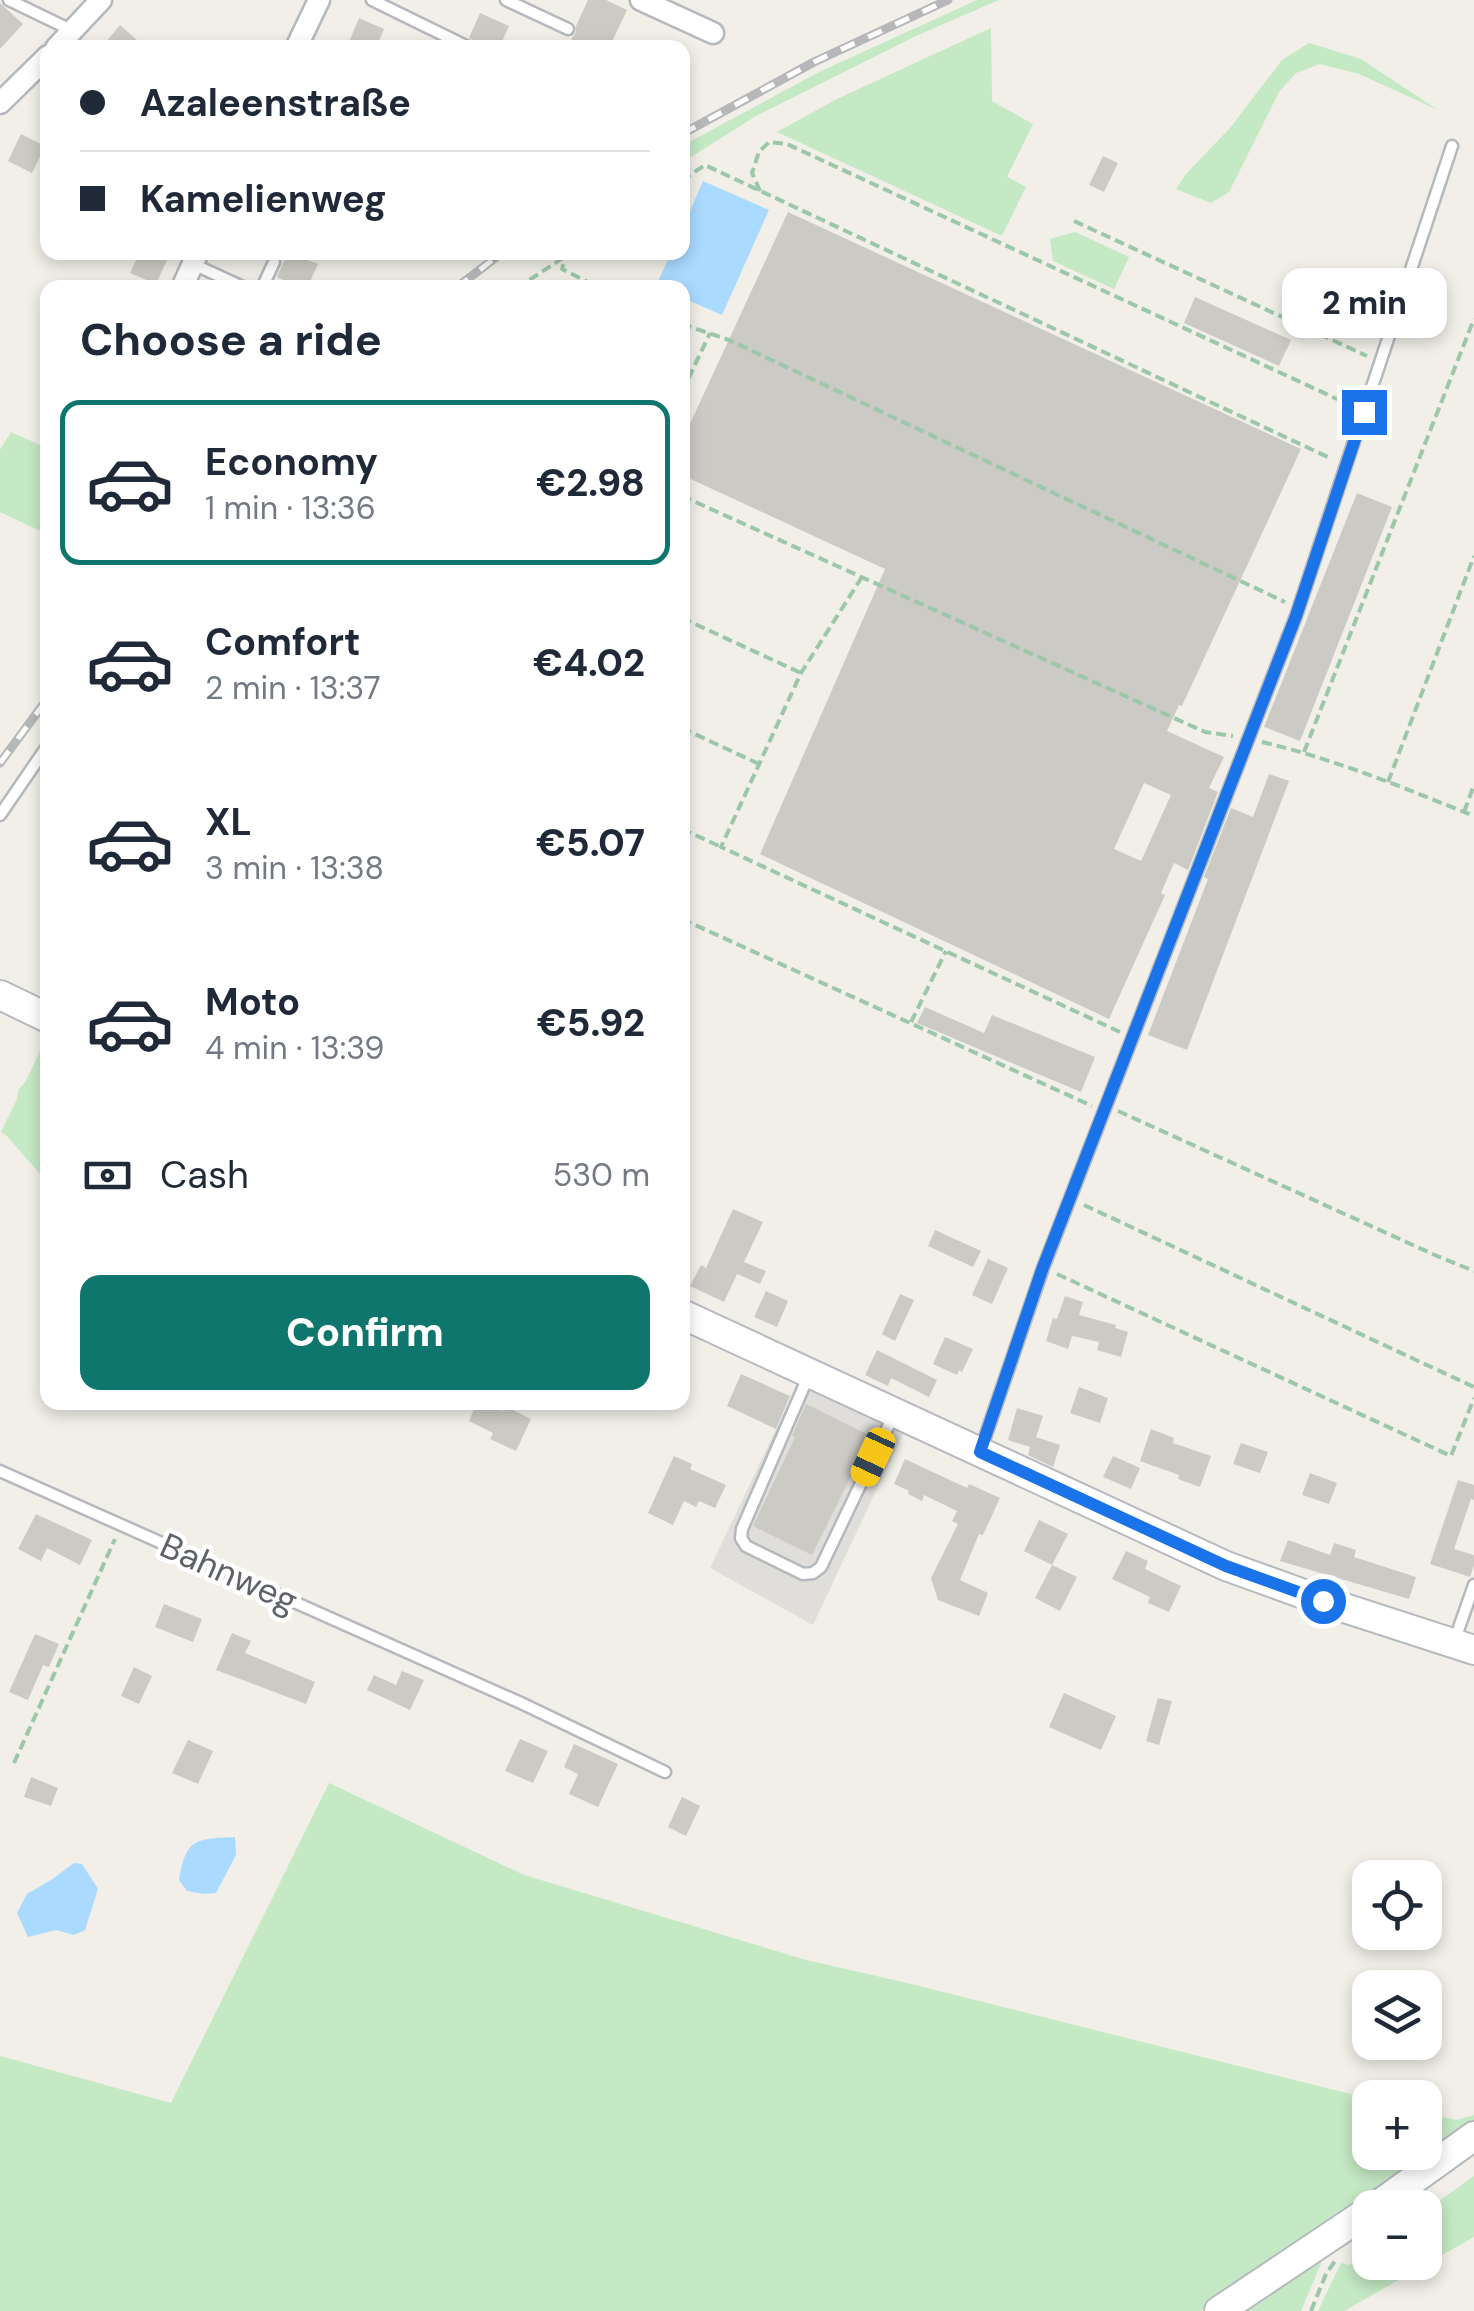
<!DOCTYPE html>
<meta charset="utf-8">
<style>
:root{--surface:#fff;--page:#f2f2f3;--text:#1f2937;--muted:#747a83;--line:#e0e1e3;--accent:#0f766e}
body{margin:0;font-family:"DM Sans",sans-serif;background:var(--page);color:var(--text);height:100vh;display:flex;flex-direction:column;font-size:38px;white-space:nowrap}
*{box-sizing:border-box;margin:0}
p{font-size:32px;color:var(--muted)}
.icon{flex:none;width:55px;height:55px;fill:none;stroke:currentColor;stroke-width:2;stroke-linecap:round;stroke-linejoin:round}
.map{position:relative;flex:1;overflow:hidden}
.sheet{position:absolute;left:40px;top:280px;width:650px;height:1130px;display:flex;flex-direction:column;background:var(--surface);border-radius:20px;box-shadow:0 5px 15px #0003}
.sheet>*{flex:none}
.hud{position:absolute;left:40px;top:40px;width:650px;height:220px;border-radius:20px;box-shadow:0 5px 15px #0003;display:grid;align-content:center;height:220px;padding:0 40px;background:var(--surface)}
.fabs{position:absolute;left:1352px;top:1860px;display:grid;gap:20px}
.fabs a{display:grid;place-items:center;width:90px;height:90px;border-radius:20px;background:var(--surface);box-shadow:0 5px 15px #0003;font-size:50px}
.end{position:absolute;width:45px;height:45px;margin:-22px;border:12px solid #1a73e8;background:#fff;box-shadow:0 0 0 5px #fff}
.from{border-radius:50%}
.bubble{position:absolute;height:70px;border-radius:20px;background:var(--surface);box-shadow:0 5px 15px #0003;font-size:32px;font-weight:800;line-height:70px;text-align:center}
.car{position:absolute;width:30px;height:60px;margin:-30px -15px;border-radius:12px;box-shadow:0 0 8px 2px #0007;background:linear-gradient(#f5c518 24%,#345 0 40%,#f5c518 0 76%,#345 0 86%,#f5c518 0)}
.hud b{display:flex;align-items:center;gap:35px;height:95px;font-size:38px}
.hud b+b{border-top:2px solid var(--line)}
.hud i{width:25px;height:25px;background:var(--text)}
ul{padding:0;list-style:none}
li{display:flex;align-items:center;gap:30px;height:165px;margin:0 20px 15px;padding:0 20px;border:5px solid transparent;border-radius:20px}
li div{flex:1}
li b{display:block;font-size:38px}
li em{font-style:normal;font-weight:800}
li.selected{border-color:var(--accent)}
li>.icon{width:90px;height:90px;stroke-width:1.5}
h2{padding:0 40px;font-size:45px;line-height:120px}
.pay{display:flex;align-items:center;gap:25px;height:110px;padding:0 40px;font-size:38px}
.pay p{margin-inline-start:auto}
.action{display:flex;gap:20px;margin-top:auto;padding:20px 40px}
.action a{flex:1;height:115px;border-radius:20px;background:var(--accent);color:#fff;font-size:40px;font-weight:800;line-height:115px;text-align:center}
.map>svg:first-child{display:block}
.industrial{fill:#e0deda}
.green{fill:#c5e8c5}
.water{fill:#aadaff}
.building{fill:#cccac5;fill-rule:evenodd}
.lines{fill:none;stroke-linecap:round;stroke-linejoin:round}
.lane-casing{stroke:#b5b8bc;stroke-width:15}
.street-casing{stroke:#b5b8bc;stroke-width:25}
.secondary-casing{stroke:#b6babf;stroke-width:32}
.path{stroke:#9cc7a9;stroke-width:4;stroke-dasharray:10 5;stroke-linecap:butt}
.lane{stroke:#fff;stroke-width:10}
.street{stroke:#fff;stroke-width:20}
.secondary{stroke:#fff;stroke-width:28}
.rail-casing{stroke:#b6b7b8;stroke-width:9}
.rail{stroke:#fff;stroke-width:5;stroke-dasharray:15;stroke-linecap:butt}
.route{stroke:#1a73e8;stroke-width:12}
.labels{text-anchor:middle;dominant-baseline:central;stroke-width:9;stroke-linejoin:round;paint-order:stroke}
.street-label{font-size:35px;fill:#5f6368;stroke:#fff}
</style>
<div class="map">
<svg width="1474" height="2311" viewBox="0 0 1474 2311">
<rect width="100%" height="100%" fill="#f1efe8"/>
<polygon class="industrial" points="801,1377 906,1427 813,1625 710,1568"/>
<g class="green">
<polygon points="977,0 999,0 918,35 756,116 683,162 683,147 693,140 819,72"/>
<polygon points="991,28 992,101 1033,124 1007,177 1026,187 1002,236 777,132 837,99"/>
<polygon points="1309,43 1361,59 1438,110 1359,74 1320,64 1296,73 1279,92 1229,192 1211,203 1176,189 1186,174 1230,128 1282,60"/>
<polygon points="1075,232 1129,257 1114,289 1053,261 1050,239"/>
<polygon points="11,432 47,448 47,534 0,512 0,450"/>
<polygon points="46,1038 48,1038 47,1182 7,1136 1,1132 17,1099 18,1090 26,1081"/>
<polygon points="329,1783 524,1875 806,1960 907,1983 1370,2099 1370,2152 1425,2152 1425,2113 1456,2120 1474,2115 1474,2125 1200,2311 0,2311 0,2056 171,2103"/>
<polygon points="1474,2176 1474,2237 1344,2311 1318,2311 1341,2263 1349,2265 1370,2250 1370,2262 1425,2262 1425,2211"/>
<polygon points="1327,2249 1301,2311 1235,2311"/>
</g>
<g class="water">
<polygon points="703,181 769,210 722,315 683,298 682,288 656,286 671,253 682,252 683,228"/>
<path d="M235 1837 236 1855 216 1893 204 1894 187 1891 179 1880C186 1837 197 1839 235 1837Z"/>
<polygon points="74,1863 82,1864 98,1889 85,1930 74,1935 56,1930 28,1937 17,1913 27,1894 51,1880"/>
</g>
<g class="building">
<polygon points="588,0 606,0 627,10 609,48 566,48 576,32 576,26"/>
<polygon points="0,3 23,24 0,49"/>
<polygon points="480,13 509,26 499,48 490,48 469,38"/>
<polygon points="359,18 384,29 376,48 361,48 349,42"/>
<polygon points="120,25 146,48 101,48"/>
<polygon points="21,134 45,146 32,173 8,161"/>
<polygon points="1103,156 1118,163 1104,192 1089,185"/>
<path d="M788 212 1301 449 1182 706 1179 705 1167 731 1224 757 1209 788 1218 792 1188 870 1174 863 1161 893 1165 895 1109 1019 760 854 885 569 682 475V441ZM1144 783 1171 795 1141 861 1114 849Z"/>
<polygon points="140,252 151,252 167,260 156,284 130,273"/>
<polygon points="288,252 318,264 307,288 300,288 277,277"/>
<polygon points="1195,297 1291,340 1279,366 1184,323"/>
<polygon points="1357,493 1392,507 1300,741 1264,727"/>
<polygon points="1269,774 1289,781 1187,1050 1148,1035 1208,879 1204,877 1231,808 1253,817"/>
<polygon points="925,1007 984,1033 992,1015 1095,1057 1081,1092 917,1023"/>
<polygon points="733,1209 763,1222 744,1262 766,1271 760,1284 737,1274 724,1302 690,1286 701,1265 706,1268"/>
<polygon points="935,1230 981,1251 973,1267 928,1246"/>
<polygon points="988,1259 1008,1268 992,1304 972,1295"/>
<polygon points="766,1291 788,1301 777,1327 754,1317"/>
<polygon points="900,1294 914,1300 895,1341 882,1334"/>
<polygon points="1065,1296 1083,1302 1079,1315 1116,1325 1115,1328 1128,1332 1121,1357 1097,1350 1099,1342 1072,1336 1068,1349 1046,1341 1053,1318 1057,1319"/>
<polygon points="945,1337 973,1349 962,1372 959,1370 957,1375 933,1364"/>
<polygon points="877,1350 937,1380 929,1397 891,1378 888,1386 865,1375"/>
<polygon points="741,1374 790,1396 776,1429 727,1406"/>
<polygon points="1079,1387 1108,1398 1100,1423 1070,1413"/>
<polygon points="477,1402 485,1402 503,1411 505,1406 531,1419 516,1451 490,1439 493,1433 469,1421"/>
<polygon points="806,1404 871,1436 812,1555 753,1526 795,1437 792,1436"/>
<polygon points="1017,1408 1043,1416 1036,1437 1060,1445 1053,1467 1028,1455 1030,1447 1008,1440"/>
<polygon points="1151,1429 1174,1438 1173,1443 1211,1456 1200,1487 1178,1479 1179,1475 1140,1461"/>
<polygon points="1241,1443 1268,1452 1260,1473 1233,1464"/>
<polygon points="674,1456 692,1464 690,1469 726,1485 715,1508 699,1501 696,1507 684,1501 673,1525 648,1513"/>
<polygon points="1113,1456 1140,1468 1131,1489 1103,1477"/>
<polygon points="905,1459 967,1488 969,1484 1000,1498 983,1535 979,1534 960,1580 988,1593 979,1616 938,1600 931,1578 958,1524 952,1521 957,1511 924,1495 922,1501 908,1494 909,1491 894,1484"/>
<polygon points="1310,1473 1337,1483 1329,1504 1302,1495"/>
<polygon points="1458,1480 1474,1485 1474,1500 1471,1499 1454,1549 1474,1555 1474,1565 1470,1577 1430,1564"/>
<polygon points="36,1514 92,1540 80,1565 47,1548 41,1561 18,1549"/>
<polygon points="1039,1520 1068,1534 1052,1565 1024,1551"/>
<polygon points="1288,1540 1330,1555 1334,1543 1356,1550 1354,1557 1416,1577 1409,1599 1280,1561"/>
<polygon points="1126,1551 1148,1561 1145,1569 1181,1586 1169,1612 1148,1603 1150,1597 1112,1579"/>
<polygon points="1052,1565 1077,1577 1060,1611 1035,1598"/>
<polygon points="164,1604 202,1619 193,1642 155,1627"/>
<polygon points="232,1633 251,1641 245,1653 315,1682 306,1704 216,1670"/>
<polygon points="35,1634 59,1644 49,1667 43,1665 28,1700 9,1692"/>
<polygon points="134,1667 152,1676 139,1704 121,1696"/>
<polygon points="402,1671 424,1680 410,1710 367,1690 374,1675 396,1685"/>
<polygon points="1064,1693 1116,1716 1101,1750 1049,1727"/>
<polygon points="1158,1698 1172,1701 1159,1745 1146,1741"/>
<polygon points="520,1739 548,1751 533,1783 505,1771"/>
<polygon points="188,1740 213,1751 198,1784 172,1773"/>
<polygon points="574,1744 618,1764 598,1807 569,1794 578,1774 564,1767"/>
<polygon points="31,1777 58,1788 51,1806 24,1797"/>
<polygon points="682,1797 700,1806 686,1836 668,1827"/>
</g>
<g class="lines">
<defs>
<g id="lane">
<polyline points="9,0 71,30"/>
<polyline points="372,0 470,48"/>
<polyline points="506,0 568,29"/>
<polyline points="193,264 245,288"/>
<polyline points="262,288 274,262"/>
<polyline points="0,815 48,745"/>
<polyline points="808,1377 742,1529 741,1538 746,1546 803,1574 813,1573 821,1567 894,1414"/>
<polyline points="980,1452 1043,1268 1296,616 1452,146"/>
<polyline points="0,1471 521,1703 665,1772"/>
<polyline points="1454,1642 1474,1585"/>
</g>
<g id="street">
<polyline points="641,0 713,33"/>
<polyline points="56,48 101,0"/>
<polyline points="296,48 319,0"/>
<polyline points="0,103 48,56"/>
<polyline points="182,288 198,252"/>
</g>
<g id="secondary">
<polyline points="0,995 48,1018"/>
<polyline points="682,1314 1226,1566 1323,1601 1474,1650"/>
<polyline points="1374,2208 1474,2136"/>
<polyline points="1219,2311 1370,2210"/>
</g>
</defs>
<use href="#lane" class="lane-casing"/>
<use href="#street" class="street-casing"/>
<use href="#secondary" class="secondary-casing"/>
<g class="path">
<polyline points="682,180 705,165 1332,459"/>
<polyline points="760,191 752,173 759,152 769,142 787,144 1350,405"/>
<polyline points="1074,221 1367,356"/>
<polyline points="571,252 566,256 562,269 600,288"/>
<polyline points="517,288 566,256"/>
<polyline points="682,324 729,340 1285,602"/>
<polyline points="682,392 710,333"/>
<polyline points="682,496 1205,732 1233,736"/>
<polyline points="862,577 801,673 721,847 1120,1032"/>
<polyline points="682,618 801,673"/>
<polyline points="682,728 759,764"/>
<path d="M1262 742C1335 759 1404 788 1474 816"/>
<polyline points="1304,752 1474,319"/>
<polyline points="1388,782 1474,556"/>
<polyline points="1464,812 1474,785"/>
<polyline points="682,829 719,846"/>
<polyline points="682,919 1092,1106"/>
<polyline points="911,1022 946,951"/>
<polyline points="1118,1111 1437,1256 1474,1271"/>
<polyline points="1084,1205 1474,1387"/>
<polyline points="1057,1274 1451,1456 1474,1398"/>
<polyline points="14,1763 115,1539"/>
<polyline points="1311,2311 1326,2274 1335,2261"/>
</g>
<use href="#lane" class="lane"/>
<use href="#street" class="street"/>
<use href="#secondary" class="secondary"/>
<defs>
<g id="rail">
<polyline points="682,134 814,62 948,0"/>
<polyline points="456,288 503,252"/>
<polyline points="0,763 48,698"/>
</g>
</defs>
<use href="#rail" class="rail-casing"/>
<use href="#rail" class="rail"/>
</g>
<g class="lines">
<polyline class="route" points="1323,1601 1226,1566 980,1452 1042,1270 1296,616 1364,412"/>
</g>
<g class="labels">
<g class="street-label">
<text transform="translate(229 1573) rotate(24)">Bahnweg</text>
</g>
</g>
</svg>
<div class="fabs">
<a><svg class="icon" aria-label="locate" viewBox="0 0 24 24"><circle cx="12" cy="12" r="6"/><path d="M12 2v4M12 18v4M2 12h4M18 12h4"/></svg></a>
<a><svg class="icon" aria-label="layers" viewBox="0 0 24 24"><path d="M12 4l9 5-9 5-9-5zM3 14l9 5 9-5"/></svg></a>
<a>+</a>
<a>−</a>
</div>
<i class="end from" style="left:1323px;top:1601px"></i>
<i class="end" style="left:1364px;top:412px"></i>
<div class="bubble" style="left:1282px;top:268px;width:165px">2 min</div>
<i class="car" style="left:873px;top:1457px;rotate:205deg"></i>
<div class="hud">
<b><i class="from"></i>Azaleenstraße</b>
<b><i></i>Kamelienweg</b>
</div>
<section class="sheet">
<h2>Choose a ride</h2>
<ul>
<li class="selected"><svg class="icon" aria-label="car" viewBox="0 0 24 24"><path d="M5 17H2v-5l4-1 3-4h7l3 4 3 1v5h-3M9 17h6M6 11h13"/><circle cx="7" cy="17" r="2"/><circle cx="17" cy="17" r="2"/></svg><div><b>Economy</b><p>1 min · 13:36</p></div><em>€2.98</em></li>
<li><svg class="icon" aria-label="car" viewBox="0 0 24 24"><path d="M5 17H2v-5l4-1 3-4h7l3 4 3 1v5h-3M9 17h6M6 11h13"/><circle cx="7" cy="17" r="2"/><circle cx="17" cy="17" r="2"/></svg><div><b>Comfort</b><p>2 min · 13:37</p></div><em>€4.02</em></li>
<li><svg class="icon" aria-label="car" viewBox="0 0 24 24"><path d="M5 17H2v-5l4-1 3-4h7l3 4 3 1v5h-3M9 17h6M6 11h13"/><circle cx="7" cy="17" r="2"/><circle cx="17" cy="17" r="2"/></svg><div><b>XL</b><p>3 min · 13:38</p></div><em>€5.07</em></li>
<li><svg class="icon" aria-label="car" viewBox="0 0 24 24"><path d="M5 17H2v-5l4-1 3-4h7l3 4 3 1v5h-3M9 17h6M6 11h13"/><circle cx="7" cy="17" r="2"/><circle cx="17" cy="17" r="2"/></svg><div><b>Moto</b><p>4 min · 13:39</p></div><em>€5.92</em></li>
</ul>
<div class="pay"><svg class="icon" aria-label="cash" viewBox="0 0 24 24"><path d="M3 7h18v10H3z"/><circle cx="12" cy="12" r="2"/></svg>Cash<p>530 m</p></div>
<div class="action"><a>Confirm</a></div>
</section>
</div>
